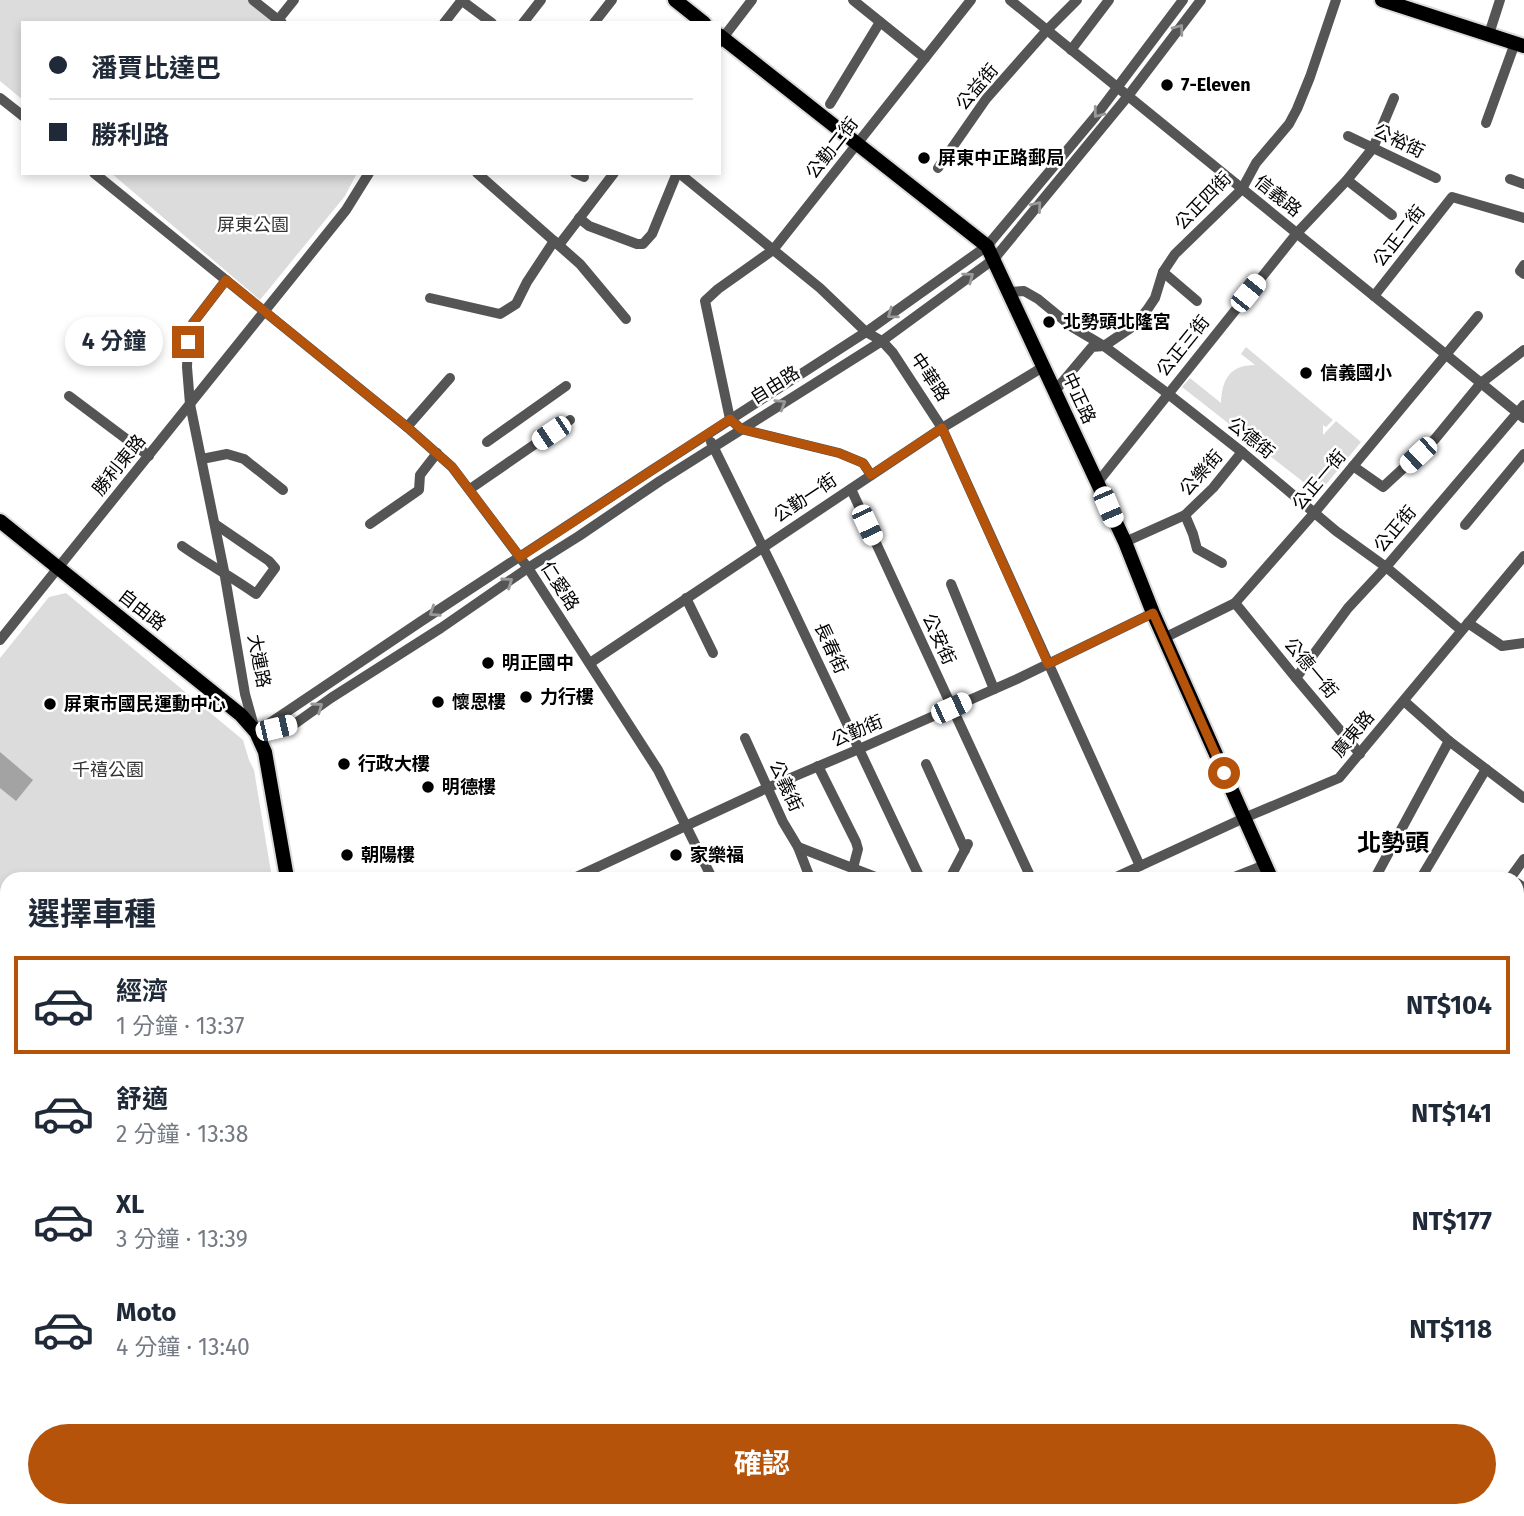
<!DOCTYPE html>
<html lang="zh-TW">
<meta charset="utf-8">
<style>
:root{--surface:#fff;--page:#f6f6f7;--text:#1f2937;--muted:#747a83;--line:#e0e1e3;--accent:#b45309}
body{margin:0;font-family:"Fira Sans","Noto Sans TC",sans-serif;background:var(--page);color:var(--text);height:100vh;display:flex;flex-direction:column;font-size:26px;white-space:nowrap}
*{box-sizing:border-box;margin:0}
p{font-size:23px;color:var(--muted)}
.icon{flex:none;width:38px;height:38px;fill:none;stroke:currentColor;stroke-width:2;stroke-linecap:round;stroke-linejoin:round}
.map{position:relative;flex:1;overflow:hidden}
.drawer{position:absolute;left:0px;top:872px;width:1524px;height:646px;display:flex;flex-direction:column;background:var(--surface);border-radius:21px 21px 0 0;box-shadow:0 4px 10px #0003}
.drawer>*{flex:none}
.hud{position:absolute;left:21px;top:21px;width:700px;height:154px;border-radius:0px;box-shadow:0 4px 10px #0003;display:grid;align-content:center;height:154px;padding:0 28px;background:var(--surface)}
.end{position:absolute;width:32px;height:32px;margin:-16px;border:9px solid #b45309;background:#fff;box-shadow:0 0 0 4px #fff}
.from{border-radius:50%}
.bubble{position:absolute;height:49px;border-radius:24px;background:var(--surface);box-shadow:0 4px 10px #0003;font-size:23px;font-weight:700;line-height:49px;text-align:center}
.car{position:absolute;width:21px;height:42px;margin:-21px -10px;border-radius:9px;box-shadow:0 0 5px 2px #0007;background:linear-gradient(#fff 24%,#345 0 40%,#fff 0 76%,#345 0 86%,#fff 0)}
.hud b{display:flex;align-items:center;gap:24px;height:66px;font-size:26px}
.hud b+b{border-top:2px solid var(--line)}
.hud i{width:18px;height:18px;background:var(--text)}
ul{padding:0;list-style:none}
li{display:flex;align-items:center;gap:21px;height:98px;margin:0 14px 10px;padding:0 14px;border:4px solid transparent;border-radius:0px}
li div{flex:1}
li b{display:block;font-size:26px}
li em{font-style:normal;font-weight:700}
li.active{border-color:var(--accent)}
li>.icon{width:63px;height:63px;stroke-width:1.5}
h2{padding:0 28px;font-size:32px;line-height:84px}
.primary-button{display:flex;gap:14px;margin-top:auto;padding:14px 28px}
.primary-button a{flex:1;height:80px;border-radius:42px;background:var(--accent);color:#fff;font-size:28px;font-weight:700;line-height:80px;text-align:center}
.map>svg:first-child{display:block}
.green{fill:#dcdcdc}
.water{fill:#a3a3a3}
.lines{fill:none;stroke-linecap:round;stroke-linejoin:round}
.stream{stroke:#a3a3a3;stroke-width:2.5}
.major-casing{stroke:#dbdbdb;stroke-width:18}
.minor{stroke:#555;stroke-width:10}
.major{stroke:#000;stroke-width:14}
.oneway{stroke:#999}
.route{stroke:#b45309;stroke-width:9}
.poi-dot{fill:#000;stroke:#fff;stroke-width:2.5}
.labels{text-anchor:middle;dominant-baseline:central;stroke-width:5;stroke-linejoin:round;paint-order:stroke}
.poi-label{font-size:18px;font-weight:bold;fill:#000;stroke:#fff;text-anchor:start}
.street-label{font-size:18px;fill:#000;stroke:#fff}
.park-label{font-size:18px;fill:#333;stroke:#fff}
.district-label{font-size:24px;font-weight:bold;fill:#000;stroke:#fff}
</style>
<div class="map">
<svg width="1524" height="1516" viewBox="0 0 1524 1516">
<rect width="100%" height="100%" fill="#fff"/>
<g class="green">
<polygon points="0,0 248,0 276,23 23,23 23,100 0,81"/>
<polygon points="111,173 357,173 345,196 260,300"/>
<path d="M1246 347 1333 420 1326 427 1323 425V435L1336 421 1361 442 1323 488 1317 483 1311 488 1182 387 1190 378 1221 403C1222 380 1229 365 1255 365L1241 354Z"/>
<polygon points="66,593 243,740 249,760 254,770 272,878 7,878 7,1122 0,1116 0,658 49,597"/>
<polygon points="855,1510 1013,1510 1013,1516 862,1516"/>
<polygon points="1343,1510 1422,1510 1417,1516 1337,1516"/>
</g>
<polygon class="water" points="0,752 33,780 16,801 0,788"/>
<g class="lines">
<g class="stream">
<polyline points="0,915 7,920"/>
<polyline points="341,1510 345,1516"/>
</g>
<defs>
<g id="major">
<polyline points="675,0 704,23"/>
<polyline points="1382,0 1524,46"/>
<polyline points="719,35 987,246 1125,542 1153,613 1271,878"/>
<polyline points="0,521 241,715 256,732 265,752 287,878"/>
<polyline points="1517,1430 1524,1445"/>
<polyline points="364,1510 364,1516"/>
</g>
</defs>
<use href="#major" class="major-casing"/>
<g class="minor">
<polyline points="253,0 282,23"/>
<polyline points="461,0 492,23"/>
<polyline points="853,0 925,58"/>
<polyline points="1010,0 1524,418"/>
<polyline points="278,20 294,0"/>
<polyline points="444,23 462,0"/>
<polyline points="523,23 541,0"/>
<polyline points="594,23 612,0"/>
<polyline points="1489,34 1500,0"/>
<polyline points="719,43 752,0"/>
<polyline points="1071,50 1109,0"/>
<polyline points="0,98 23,116"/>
<polyline points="830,104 880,22"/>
<polyline points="1486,123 1515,43"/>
<polyline points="1348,136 1436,178"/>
<polyline points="938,168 986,99 1047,30 1077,0"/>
<polyline points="94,173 407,427 452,467 528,568 658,770 712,878"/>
<polyline points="477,173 580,264 626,319"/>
<polyline points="575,173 584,177"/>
<polyline points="679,173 820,288 866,332 882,341 893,353 942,428 1140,866"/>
<polyline points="1510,179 1524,184"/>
<polyline points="1347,180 1392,215"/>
<polyline points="579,218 589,226 637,244 643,244 652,234 677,173"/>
<polyline points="559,245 614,173"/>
<polyline points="1524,265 1520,271 1524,274"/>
<polyline points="1163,272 1197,301"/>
<polyline points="226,280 193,323 188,343 187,367 190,404 224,571 245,694 255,730"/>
<polyline points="1009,292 1024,291 1038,299 1072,327 1104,346 1167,393 1242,452 1336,531 1386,567 1461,630"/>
<polyline points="1374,296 1452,197 1524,218"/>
<polyline points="430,298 500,314 516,304 527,282 554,241"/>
<polyline points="1054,392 1092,347 1104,346 1132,327 1147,310 1155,298 1163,272 1175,254 1242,189 1256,163 1289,124 1297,109 1310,77 1336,0"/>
<polyline points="69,396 149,456"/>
<polyline points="407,427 450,378"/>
<polyline points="487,442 566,386"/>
<polyline points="711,442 779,580 920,878"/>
<polyline points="202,459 227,454 244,459 283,490"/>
<polyline points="1353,466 1383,487 1435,439 1481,383 1524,350"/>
<polyline points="871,475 863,463 839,453 741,429 730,419 705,301 718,289 773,250 971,0"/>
<polyline points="1098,482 1297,233 1347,180 1373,148 1394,98"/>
<polyline points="470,489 570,420"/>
<polyline points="851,489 1031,878"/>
<polyline points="1185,515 1193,534 1197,549 1222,563"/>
<polyline points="370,524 419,490 420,475 437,453"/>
<polyline points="1465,525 1524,454"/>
<polyline points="1125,542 1185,515 1213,488 1242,452"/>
<path d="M182 546C206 563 232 577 256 594L275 568 269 561 215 524"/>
<polyline points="951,584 994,689"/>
<polyline points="686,598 713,653"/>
<polyline points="1235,603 1296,678 1360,754"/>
<polyline points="1468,623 1502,646 1524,643"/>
<polyline points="1164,638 1235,603 1315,512 1478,316"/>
<polyline points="0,640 346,210 369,173"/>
<polyline points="590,663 942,428 1043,367"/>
<polyline points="1296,678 1348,608 1386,567 1524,405"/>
<polyline points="1404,701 1449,741 1524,798"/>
<polyline points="261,729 420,622 649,472 866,332 987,246 1095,117 1183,0"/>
<polyline points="256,732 296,723 331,698 441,628 528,568 579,536 660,481 882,341 994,259 1128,96 1201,0"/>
<polyline points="745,738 783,822 798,847 810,878"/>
<polyline points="926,764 965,850"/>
<polyline points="818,766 856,842 858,849 853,868"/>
<polyline points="798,847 878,878"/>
<polyline points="574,878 767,788 859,749 1017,679 1153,613"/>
<polyline points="950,878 968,844"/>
<polyline points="1114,878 1244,818 1339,778 1524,556"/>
<polyline points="1232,878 1265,865"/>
<polyline points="1375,878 1449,741"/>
<polyline points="1421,878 1486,769"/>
<polyline points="1512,878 1511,877 1524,859"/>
<polyline points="1517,883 1524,888"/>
<polyline points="1517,1012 1524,1003"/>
<polyline points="1517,1060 1524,1063"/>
<polyline points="1517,1106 1524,1109"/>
<polyline points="0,1133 7,1139"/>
<polyline points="1519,1174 1524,1166"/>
<polyline points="0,1216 7,1222"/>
<polyline points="0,1249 7,1240"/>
<polyline points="1517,1251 1524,1248"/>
<polyline points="1517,1292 1524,1307"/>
<polyline points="0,1334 7,1328"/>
<polyline points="1517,1377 1524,1375"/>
<polyline points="0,1393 7,1392"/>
<polyline points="0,1448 7,1481"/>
<polyline points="12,1510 13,1516"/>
<polyline points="152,1510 153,1516"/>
<polyline points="278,1510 282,1516"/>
<polyline points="369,1510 376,1516"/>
<polyline points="573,1510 576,1516"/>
<polyline points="777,1510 779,1516"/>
<polyline points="846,1510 851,1516"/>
<polyline points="172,1516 175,1510"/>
<polyline points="234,1516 236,1510"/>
<polyline points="640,1516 649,1512"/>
<polyline points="831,1516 841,1510"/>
<polyline points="1019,1516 1020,1510"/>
<polyline points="1292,1516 1298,1510"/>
<polyline points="1439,1516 1444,1510"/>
<polyline points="1491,1516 1496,1510"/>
</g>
<use href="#major" class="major"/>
</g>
<defs><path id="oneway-chevron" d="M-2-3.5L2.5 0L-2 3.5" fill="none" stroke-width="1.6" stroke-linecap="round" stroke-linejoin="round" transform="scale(1.75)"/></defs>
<g class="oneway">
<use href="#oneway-chevron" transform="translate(1179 29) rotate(-53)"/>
<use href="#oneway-chevron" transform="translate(1098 113) rotate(127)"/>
<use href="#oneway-chevron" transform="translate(1037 206) rotate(-50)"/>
<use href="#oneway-chevron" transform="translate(969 277) rotate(-36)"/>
<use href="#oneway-chevron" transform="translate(892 314) rotate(144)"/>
<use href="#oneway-chevron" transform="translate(781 404) rotate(-32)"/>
<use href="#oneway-chevron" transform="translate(508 582) rotate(-35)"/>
<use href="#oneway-chevron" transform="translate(434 612) rotate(147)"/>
<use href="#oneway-chevron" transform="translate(318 707) rotate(-35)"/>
</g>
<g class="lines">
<polyline class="route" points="188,342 193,323 226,280 407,427 452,467 520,557 730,419 741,429 839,453 863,463 871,475 942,428 1048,664 1153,613 1224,773"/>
</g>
<g class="poi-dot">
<circle cx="1167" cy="85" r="7"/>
<circle cx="924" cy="158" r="7"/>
<circle cx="1049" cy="322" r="7"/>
<circle cx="1306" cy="373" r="7"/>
<circle cx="488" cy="663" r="7"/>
<circle cx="526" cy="697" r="7"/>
<circle cx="438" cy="702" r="7"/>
<circle cx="50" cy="704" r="7"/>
<circle cx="344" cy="764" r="7"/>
<circle cx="428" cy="787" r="7"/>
<circle cx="347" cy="855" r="7"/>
<circle cx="676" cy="855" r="7"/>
</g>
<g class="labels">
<g class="poi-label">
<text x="1181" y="85">7-Eleven</text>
<text x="938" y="158">屏東中正路郵局</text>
<text x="1063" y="322">北勢頭北隆宮</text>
<text x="1320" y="373">信義國小</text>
<text x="502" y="663">明正國中</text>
<text x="540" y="697">力行樓</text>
<text x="452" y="702">懷恩樓</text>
<text x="64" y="704">屏東市國民運動中心</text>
<text x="358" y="764">行政大樓</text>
<text x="442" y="787">明德樓</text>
<text x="361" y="855">朝陽樓</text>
<text x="690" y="855">家樂福</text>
</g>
<g class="street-label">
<text transform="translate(977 87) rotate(-50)">公益街</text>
<text transform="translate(1399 141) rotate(26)">公裕街</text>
<text transform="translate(832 148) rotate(-52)">公勤二街</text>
<text transform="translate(1278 196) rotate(39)">信義路</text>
<text transform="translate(1203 201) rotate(-46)">公正四街</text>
<text transform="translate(1399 236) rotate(-52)">公正二街</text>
<text transform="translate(1183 346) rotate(-51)">公正三街</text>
<text transform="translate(930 377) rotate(56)">中華路</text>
<text transform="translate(775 385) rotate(-32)">自由路</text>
<text transform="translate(1079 398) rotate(65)">中正路</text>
<text transform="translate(1251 438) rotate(39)">公德街</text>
<text transform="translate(119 465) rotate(-51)">勝利東路</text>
<text transform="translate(1201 473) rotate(-48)">公樂街</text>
<text transform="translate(1319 480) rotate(-50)">公正一街</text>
<text transform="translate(805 498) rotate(-34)">公勤一街</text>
<text transform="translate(1395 529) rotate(-50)">公正街</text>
<text transform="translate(560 586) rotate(57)">仁愛路</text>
<text transform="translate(142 610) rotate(38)">自由路</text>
<text transform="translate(939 639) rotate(65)">公安街</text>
<text transform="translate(831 648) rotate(65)">長春街</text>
<text transform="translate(259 661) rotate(79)">大連路</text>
<text transform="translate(1311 668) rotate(50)">公德一街</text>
<text transform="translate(857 731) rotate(-23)">公勤街</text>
<text transform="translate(1353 734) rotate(-50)">廣東路</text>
<text transform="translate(786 786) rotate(65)">公義街</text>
</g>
<g class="park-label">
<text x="253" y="225">屏東公園</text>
<text x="108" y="770">千禧公園</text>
</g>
<g class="district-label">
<text x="1393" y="843">北勢頭</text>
</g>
</g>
</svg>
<i class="end from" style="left:1224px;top:773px"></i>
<i class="end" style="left:188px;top:342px"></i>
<div class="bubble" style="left:65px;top:317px;width:98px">4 分鐘</div>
<i class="car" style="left:1248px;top:293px;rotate:39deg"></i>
<i class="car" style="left:551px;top:433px;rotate:236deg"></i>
<i class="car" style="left:1418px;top:455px;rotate:227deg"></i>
<i class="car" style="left:1108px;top:507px;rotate:157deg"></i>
<i class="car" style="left:867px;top:525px;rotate:155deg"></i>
<i class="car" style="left:951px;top:708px;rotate:65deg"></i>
<i class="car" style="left:276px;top:728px;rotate:77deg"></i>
<div class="hud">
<b><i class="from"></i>潘賈比達巴</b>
<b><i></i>勝利路</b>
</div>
<section class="drawer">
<h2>選擇車種</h2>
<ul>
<li class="active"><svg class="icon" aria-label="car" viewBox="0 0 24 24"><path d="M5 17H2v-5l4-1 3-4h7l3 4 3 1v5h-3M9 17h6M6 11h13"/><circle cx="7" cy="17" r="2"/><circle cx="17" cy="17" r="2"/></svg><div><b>經濟</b><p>1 分鐘 · 13:37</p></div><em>NT$104</em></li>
<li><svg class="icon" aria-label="car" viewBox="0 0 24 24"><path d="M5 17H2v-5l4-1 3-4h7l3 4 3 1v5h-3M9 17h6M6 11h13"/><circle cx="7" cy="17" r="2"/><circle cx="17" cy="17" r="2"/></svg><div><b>舒適</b><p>2 分鐘 · 13:38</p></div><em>NT$141</em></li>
<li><svg class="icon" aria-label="car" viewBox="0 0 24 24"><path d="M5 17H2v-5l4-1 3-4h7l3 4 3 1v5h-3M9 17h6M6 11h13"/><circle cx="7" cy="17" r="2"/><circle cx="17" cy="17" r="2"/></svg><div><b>XL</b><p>3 分鐘 · 13:39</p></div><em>NT$177</em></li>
<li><svg class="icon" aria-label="car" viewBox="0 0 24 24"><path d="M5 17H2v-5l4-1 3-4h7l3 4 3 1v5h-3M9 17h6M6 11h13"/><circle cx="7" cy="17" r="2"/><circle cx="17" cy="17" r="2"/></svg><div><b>Moto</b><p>4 分鐘 · 13:40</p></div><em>NT$118</em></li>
</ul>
<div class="primary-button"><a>確認</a></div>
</section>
</div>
